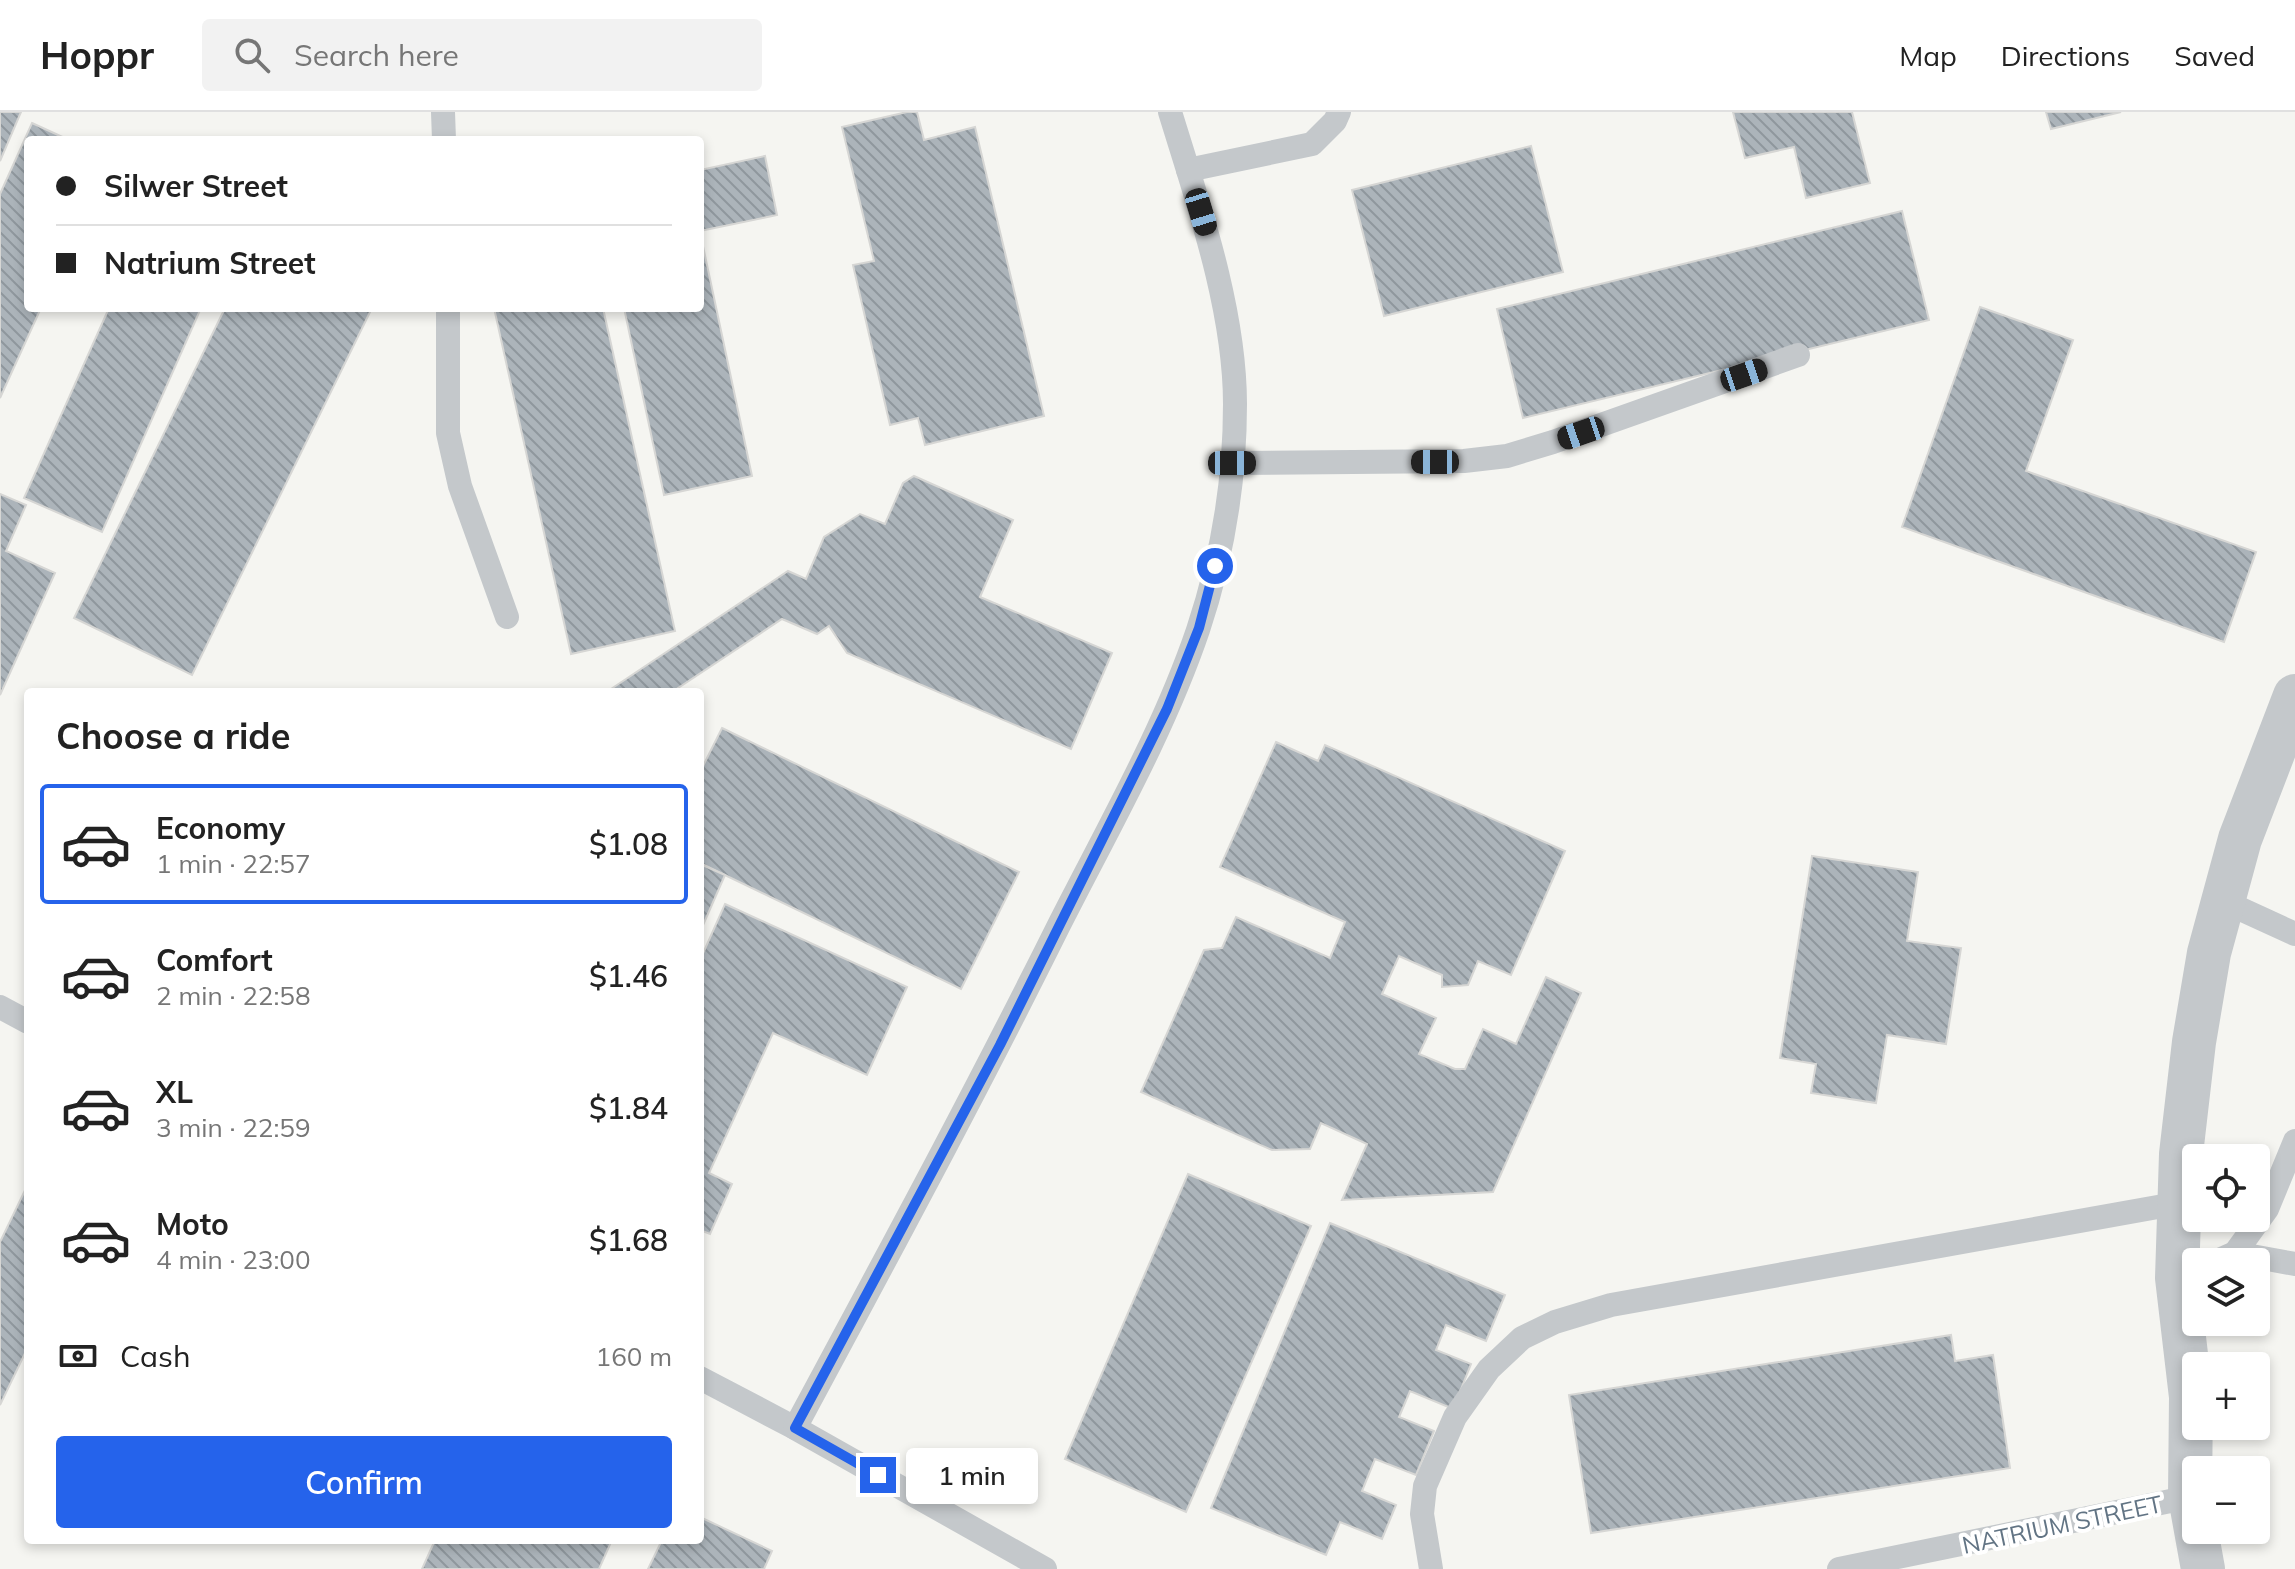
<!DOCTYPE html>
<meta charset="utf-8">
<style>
:root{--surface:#fff;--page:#f2f2f2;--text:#222;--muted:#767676;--line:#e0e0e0;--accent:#2563eb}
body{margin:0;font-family:Mulish,sans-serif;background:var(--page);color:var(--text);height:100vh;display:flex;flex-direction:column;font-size:30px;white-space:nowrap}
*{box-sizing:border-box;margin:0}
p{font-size:26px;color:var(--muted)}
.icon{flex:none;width:44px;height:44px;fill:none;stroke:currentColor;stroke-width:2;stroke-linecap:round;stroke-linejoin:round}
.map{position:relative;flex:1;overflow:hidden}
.sheet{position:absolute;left:24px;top:576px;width:680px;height:856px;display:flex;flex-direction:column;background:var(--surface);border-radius:8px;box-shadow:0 4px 12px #0003}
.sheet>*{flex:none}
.banner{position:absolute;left:24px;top:24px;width:680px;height:176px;border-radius:8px;box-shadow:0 4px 12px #0003;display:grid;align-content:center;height:176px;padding:0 32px;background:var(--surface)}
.controls{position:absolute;left:2182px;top:1032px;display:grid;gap:16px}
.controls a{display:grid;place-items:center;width:88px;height:88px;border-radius:8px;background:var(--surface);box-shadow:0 4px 12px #0003;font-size:40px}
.end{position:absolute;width:36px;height:36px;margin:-18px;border:10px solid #2563eb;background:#fff;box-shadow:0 0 0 4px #fff}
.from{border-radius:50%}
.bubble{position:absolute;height:56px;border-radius:8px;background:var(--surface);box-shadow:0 4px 12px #0003;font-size:26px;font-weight:600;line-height:56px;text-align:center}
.car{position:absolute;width:24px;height:48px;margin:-24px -12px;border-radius:10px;box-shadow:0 0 6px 2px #0007;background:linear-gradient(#222 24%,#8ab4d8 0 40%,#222 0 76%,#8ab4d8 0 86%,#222 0)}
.banner b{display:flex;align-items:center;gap:28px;height:76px;font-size:30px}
.banner b+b{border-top:2px solid var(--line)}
.banner i{width:20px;height:20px;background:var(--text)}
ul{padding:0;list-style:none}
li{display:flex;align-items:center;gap:24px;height:120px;margin:0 16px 12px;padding:0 16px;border:4px solid transparent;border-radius:8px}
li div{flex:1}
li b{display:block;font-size:30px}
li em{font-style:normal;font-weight:600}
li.selected{border-color:var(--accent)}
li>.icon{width:72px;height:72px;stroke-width:1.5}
h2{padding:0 32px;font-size:36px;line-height:96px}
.pay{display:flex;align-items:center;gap:20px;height:88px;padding:0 32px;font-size:30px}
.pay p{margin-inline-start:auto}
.primary-button{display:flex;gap:16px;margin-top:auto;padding:16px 32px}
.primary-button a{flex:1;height:92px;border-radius:8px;background:var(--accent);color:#fff;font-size:32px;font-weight:600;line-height:92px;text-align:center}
header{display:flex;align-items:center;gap:48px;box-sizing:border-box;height:112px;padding:0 40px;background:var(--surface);border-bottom:2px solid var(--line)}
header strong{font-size:38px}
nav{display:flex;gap:44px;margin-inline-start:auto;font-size:28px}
.search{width:560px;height:72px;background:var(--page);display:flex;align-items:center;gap:20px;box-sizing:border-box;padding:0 28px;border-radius:8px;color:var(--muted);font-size:30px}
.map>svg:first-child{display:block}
.building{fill:url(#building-back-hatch);stroke:#d6d6d4;stroke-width:2}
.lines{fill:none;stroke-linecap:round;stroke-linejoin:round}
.service{stroke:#c4c8cb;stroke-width:24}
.minor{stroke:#c4c8cb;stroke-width:44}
.route{stroke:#2563eb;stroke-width:10}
.labels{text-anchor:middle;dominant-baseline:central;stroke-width:8;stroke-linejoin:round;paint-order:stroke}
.street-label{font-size:24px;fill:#627484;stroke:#fff}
</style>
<header>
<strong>Hoppr</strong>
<div class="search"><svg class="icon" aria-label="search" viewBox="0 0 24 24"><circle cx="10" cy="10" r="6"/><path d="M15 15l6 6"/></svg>Search here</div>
<nav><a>Map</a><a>Directions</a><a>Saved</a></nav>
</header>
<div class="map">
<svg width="2295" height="1457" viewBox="0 0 2295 1457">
<defs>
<pattern id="building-back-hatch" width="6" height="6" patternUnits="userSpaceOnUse" patternTransform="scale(2)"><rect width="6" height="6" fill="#acb4ba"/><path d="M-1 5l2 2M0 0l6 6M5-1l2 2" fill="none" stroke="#8f979d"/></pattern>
</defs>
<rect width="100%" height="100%" fill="#f5f5f1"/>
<g class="building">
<polygon points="0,0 21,0 0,49"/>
<polygon points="907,0 917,0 924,28 975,15 1044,304 925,333 918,306 890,313 853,153 874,149 842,15"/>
<polygon points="1733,0 1852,0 1870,71 1806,86 1794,35 1745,46"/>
<polygon points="2046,0 2121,0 2051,17"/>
<polygon points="32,11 69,28 28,28 28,196 41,196 0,286 0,82"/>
<polygon points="1531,34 1563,160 1384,204 1352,78"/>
<polygon points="765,44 777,103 700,119 700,58"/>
<polygon points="1902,99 1929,208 1523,306 1497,197"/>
<polygon points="700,120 752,364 664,383 624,196 700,196"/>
<polygon points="1980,195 2073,228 2026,359 2256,440 2224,530 1902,415"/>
<polygon points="109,196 201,196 102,420 24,386"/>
<polygon points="225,196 372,196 192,563 74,506"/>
<polygon points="494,196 603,196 675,519 571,542"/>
<polygon points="914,364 1013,408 980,485 1112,541 1071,637 847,541 829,514 817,522 782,507 672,580 613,580 611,577 788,459 806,467 824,425 860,402 885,412 903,371"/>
<polygon points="0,382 26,393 6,439 55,461 0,583"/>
<polygon points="722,616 1019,760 961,877 700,751 700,660"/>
<polygon points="1276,630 1318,649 1325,633 1565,739 1511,863 1478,849 1468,873 1442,875 1442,863 1399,844 1382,882 1436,906 1419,942 1455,957 1465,957 1483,917 1516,932 1546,865 1581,881 1493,1080 1342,1088 1367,1032 1321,1011 1310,1037 1272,1038 1141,980 1204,838 1222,836 1236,805 1330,846 1345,810 1220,755"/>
<polygon points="1812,744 1918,760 1907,829 1961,836 1946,932 1887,923 1876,991 1811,981 1816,952 1780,946"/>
<polygon points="700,752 725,763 700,820"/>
<polygon points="725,792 907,875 867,963 773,921 709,1061 732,1072 710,1122 700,1118 700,848"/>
<polygon points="1188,1062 1311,1114 1186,1400 1065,1347"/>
<polygon points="28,1072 28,1235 0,1293 0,1130"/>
<polygon points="1330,1111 1505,1183 1486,1229 1446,1213 1436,1238 1471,1252 1453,1297 1410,1279 1399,1305 1434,1319 1416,1363 1375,1347 1362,1379 1396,1393 1382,1427 1340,1410 1326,1443 1211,1396"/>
<polygon points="1951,1223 1955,1249 1993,1243 2010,1356 1591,1421 1569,1283"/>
<polygon points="700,1405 772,1439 764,1457 648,1457 662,1428 700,1428"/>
<polygon points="435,1428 612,1428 599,1457 422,1457"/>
</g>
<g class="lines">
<g class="service">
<polyline points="443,0 444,28"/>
<polyline points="1188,58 1312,32 1335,9 1339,0"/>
<polyline points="448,196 448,321 460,374 507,505"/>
<polyline points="1232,351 1464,349 1507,344 1553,330 1798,243"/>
<polyline points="2223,789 2295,822"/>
<polyline points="0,895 28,910"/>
<polyline points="2235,1141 2295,1152"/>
<polyline points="2215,1150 2235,1141 2267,1097 2295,1029"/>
<polyline points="700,1266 795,1316 1045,1457"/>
<path d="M795 1316C884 1150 974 984 1058 815 1107 718 1163 621 1198 518 1222 446 1235 367 1235 292 1235 197 1198 91 1170 0"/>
<polyline points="1431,1457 1422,1402 1425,1374 1455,1305 1489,1257 1522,1226 1555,1210 1611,1193 2180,1091"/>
<polyline points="1839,1457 2190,1385"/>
</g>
<polyline class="minor" points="2203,1457 2190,1385 2191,1285 2177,1166 2181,1042 2194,930 2209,841 2240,727 2295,584"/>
</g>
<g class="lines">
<polyline class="route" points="878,1363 795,1316 1000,933 1167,597 1199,516 1215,454"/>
</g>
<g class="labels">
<g class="street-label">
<text transform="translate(2062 1412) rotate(-12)">NATRIUM STREET</text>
</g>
</g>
</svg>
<div class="controls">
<a><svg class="icon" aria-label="locate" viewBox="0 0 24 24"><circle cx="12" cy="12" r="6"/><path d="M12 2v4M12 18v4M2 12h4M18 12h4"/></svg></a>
<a><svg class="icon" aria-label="layers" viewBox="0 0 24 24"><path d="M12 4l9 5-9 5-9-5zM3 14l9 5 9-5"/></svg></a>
<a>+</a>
<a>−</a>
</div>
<i class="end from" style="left:1215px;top:454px"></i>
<i class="end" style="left:878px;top:1363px"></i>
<div class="bubble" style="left:906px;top:1336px;width:132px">1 min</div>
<i class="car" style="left:1201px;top:100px;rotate:163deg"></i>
<i class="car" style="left:1744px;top:263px;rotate:71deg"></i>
<i class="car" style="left:1581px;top:321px;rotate:251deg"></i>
<i class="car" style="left:1435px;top:350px;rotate:270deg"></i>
<i class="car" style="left:1232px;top:351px;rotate:90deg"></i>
<div class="banner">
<b><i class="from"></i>Silwer Street</b>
<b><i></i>Natrium Street</b>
</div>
<section class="sheet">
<h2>Choose a ride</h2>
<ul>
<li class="selected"><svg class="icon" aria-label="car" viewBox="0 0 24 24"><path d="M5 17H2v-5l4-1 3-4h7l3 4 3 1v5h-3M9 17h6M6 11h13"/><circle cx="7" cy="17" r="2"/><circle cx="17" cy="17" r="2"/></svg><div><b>Economy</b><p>1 min · 22:57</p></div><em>$1.08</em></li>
<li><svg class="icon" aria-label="car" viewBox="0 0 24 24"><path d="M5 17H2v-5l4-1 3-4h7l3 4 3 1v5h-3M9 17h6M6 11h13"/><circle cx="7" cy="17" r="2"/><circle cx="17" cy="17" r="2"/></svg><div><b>Comfort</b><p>2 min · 22:58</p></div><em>$1.46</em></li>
<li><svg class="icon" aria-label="car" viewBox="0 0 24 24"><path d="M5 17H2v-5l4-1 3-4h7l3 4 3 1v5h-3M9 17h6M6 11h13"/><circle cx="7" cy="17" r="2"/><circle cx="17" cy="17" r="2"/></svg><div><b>XL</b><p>3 min · 22:59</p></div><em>$1.84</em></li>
<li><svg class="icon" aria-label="car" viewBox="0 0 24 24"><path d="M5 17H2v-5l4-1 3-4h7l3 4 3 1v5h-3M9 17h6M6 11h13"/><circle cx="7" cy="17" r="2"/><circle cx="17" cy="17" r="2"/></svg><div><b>Moto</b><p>4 min · 23:00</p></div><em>$1.68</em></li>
</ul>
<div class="pay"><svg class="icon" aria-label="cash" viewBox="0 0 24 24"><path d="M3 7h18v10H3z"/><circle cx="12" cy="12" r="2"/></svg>Cash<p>160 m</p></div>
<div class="primary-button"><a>Confirm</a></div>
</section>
</div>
